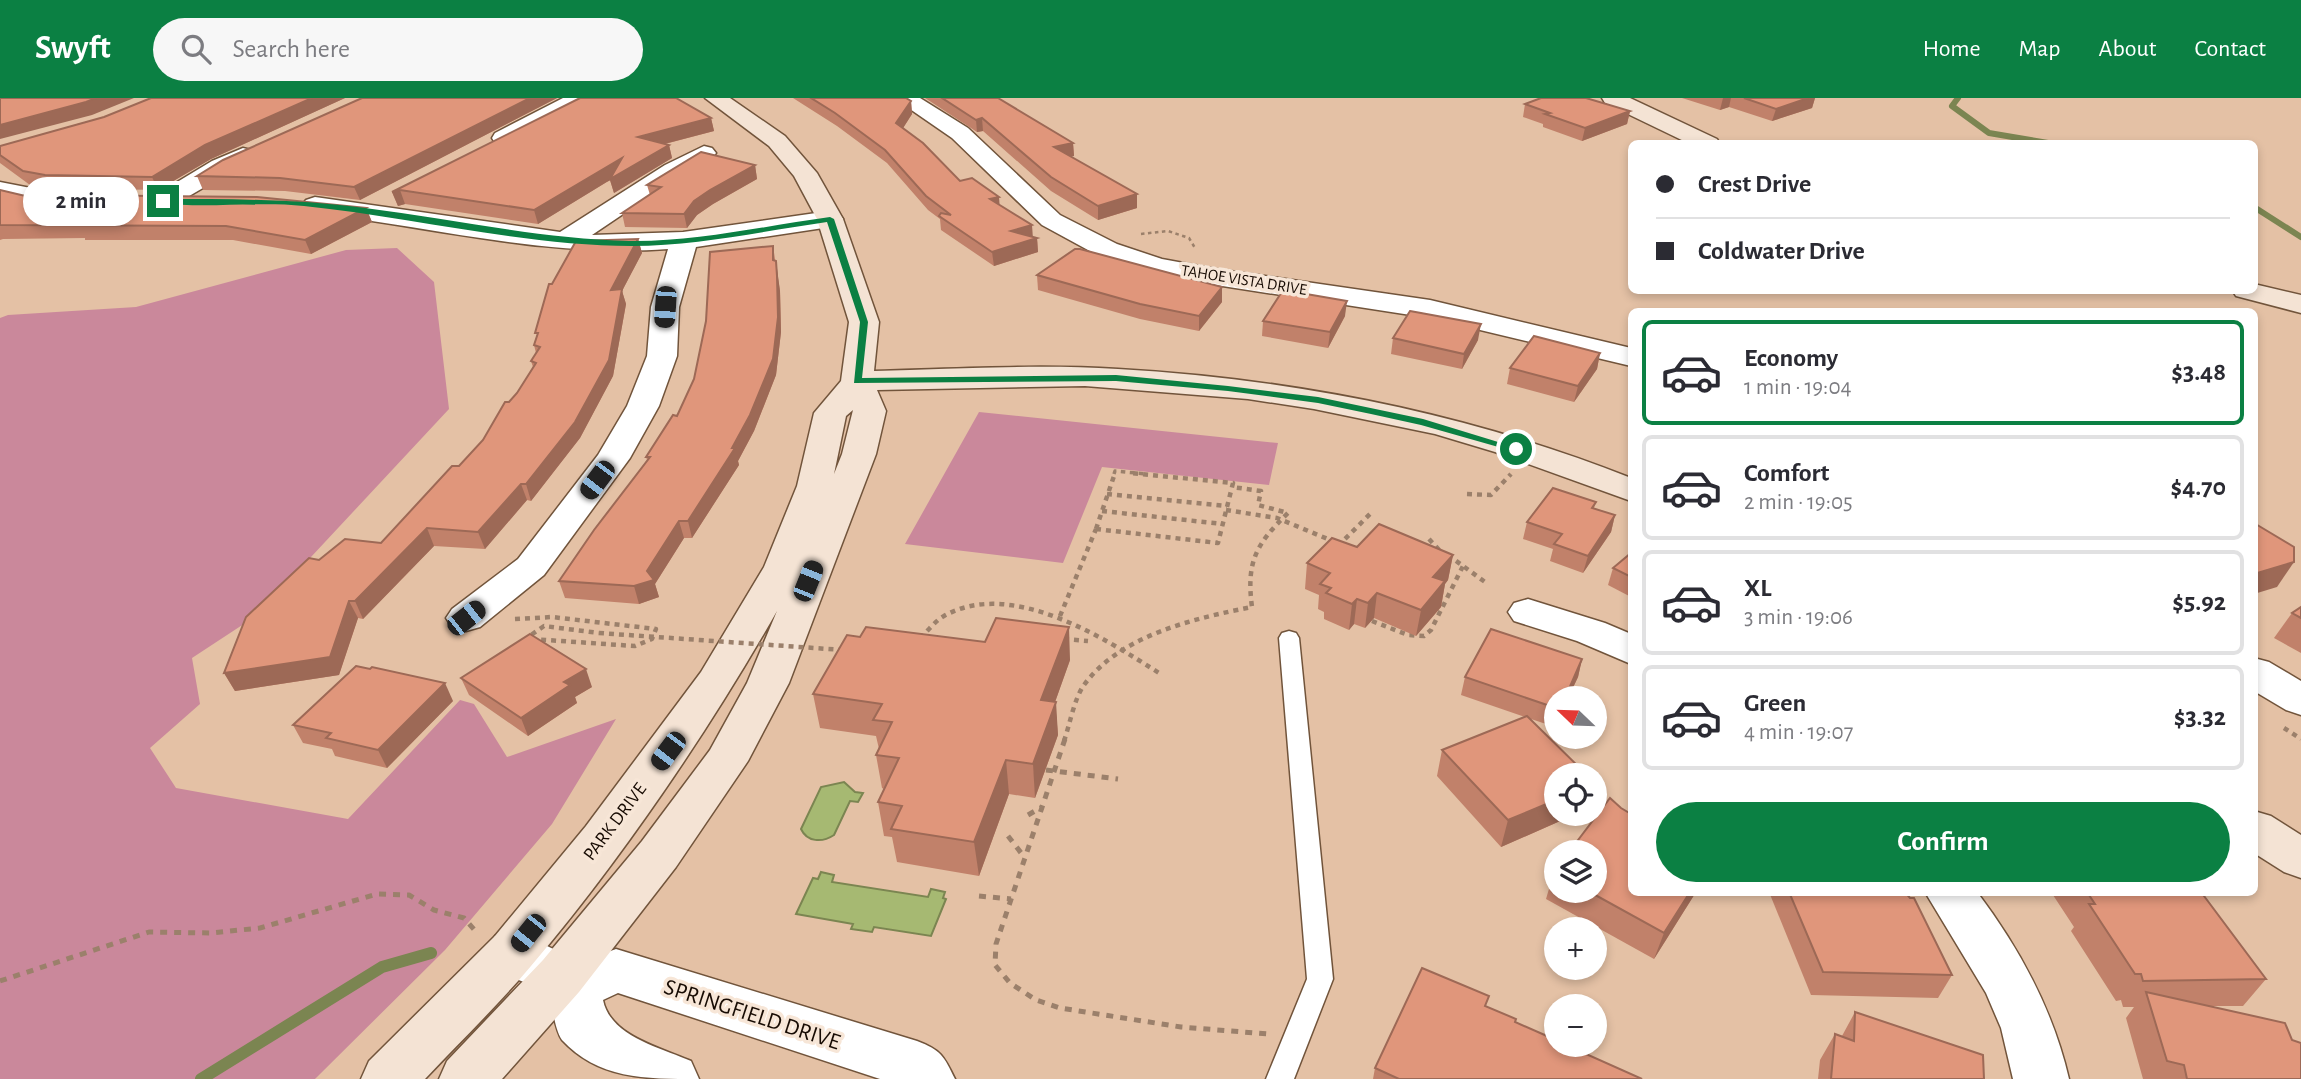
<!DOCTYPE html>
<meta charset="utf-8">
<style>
:root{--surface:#fff;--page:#f7f7f7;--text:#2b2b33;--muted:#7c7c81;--line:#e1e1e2;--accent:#0b8043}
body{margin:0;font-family:"Alegreya Sans",sans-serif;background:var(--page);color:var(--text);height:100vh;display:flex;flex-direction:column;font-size:26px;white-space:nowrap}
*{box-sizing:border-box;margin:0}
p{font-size:23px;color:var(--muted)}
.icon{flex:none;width:38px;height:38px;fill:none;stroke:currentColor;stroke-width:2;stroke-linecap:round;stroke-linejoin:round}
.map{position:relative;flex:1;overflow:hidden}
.panel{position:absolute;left:1628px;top:210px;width:630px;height:588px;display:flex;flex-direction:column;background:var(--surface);border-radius:10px;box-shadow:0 4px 10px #0003}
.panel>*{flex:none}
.hud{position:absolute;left:1628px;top:42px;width:630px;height:154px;border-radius:10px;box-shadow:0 4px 10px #0003;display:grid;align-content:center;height:154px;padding:0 28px;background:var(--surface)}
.needle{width:46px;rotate:293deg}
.fabs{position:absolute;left:1544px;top:588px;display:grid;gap:14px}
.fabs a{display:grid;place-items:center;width:63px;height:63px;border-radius:50%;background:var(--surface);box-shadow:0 4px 10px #0003;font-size:35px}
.end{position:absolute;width:32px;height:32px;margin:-16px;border:9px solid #0b8043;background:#fff;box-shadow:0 0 0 4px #fff}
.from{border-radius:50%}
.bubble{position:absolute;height:49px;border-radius:24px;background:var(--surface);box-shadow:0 4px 10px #0003;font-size:23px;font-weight:700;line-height:49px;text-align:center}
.car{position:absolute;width:21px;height:42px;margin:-21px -10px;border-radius:9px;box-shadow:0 0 5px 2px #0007;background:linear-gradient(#222 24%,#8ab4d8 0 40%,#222 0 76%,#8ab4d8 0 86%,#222 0)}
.hud b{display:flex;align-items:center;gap:24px;height:66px;font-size:26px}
.hud b+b{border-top:2px solid var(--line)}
.hud i{width:18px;height:18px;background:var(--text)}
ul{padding:12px 0 0;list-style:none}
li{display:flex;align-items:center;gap:21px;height:105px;margin:0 14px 10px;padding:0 14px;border:4px solid var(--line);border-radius:10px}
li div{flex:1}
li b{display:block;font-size:26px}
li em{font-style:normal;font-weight:700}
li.current{border-color:var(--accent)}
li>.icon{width:63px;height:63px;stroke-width:1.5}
.button{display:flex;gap:14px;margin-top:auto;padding:14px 28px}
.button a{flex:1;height:80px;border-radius:42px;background:var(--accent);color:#fff;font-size:28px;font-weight:700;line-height:80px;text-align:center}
header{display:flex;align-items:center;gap:42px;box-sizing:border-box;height:98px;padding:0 35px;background:var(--accent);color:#fff}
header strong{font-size:33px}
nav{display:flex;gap:38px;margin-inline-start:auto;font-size:24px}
.search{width:490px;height:63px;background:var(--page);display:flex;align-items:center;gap:18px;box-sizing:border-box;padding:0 24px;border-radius:38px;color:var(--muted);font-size:26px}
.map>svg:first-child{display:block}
.green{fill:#ca889b}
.water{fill:#a6b972;stroke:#7b8551;stroke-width:2}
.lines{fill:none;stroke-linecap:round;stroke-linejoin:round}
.stream-far1{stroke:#7b8551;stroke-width:6}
.stream{stroke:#7b8551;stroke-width:12}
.lane-casing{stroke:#71543b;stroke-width:3}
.street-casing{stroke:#71543b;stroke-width:3}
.secondary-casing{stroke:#71543b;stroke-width:3}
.path-far3{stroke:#9b806b;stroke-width:2.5;stroke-dasharray:3.5 3.5;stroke-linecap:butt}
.path-far2{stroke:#9b806b;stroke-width:3.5;stroke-dasharray:4.5 4.5;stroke-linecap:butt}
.path-far1{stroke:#9b806b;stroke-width:4.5;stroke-dasharray:5 5;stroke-linecap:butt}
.path{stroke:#9b806b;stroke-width:5;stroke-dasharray:7 7;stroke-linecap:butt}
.lane{fill:#fff;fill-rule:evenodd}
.street{fill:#fff;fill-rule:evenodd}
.secondary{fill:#f4e3d4;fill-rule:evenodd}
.path-bridge{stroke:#9b806b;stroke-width:4.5;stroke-dasharray:5 5;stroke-linecap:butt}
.wall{fill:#c1816a}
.shaded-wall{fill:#9d6956}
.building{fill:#e0967b;stroke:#9d6956;stroke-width:2}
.route{fill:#0b8043}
.labels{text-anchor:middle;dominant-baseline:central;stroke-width:7;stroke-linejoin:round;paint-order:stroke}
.far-street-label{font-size:16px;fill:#170b03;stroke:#f7e6d7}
.street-label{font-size:19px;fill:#170b03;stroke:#f7e6d7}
.near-street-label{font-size:23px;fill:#170b03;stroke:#f7e6d7}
</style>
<header>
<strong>Swyft</strong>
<div class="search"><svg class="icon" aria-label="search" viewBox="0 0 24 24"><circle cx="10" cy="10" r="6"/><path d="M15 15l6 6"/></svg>Search here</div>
<nav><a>Home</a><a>Map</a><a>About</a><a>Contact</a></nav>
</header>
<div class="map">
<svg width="2301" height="981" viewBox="0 0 2301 981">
<rect width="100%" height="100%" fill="#e4c1a5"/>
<g class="green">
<polygon points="397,150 434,184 449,311 256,518 192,560 200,606 150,650 176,690 348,721 460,602 474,606 507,659 616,621 552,726 445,852 315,981 0,981 0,220 8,217 136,209 346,152"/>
<polygon points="979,314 1278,345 1269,387 1102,369 1063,465 905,446"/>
</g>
<g class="water">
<path d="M844 684 855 694 863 695 858 704 850 703 834 737C822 745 807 744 801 731L821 689Z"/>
<polygon points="821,774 834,777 832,784 928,799 931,791 945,794 943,800 946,801 931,838 874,829 872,834 851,831 853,826 796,816 813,780 818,781"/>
</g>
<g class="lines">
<g class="stream-far1">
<polyline points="1958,0 1952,8 1989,35 2054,46"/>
<polyline points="2254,109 2301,139"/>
</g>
<polyline class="stream" points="201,981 382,869 431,855"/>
<defs>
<polygon id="lane" points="1289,533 1296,535 1299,540 1333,881 1294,981 1266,981 1307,881 1279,540 1282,535"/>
<g id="street">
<polygon points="563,0 595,0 592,5 511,45 495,45 492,40 495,35"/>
<polygon points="894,0 920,0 968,30 1060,117 1117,146 1162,161 1216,171 1430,202 1631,250 1631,268 1430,220 1216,187 1147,174 1099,158 1042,127 952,40"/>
<path d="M704 48 712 50 716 55 712 60 681 77 592 137 683 134 830 113 839 116 843 121 839 126 830 129 696 149 679 209 677 258 659 308 630 360 544 477 480 529 466 533 452 529 446 520 452 511 518 461 598 357 627 308 647 258 651 209 668 151C549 160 432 129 315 115L306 112 302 107 306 102 315 99 560 134 665 67Z"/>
<polygon points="243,50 251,52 255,57 251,62 172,108 163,110 154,108 151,103 154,98 212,63"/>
<polygon points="0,84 41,92 112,95 121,97 124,102 121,107 112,109 41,106 0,98"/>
<polygon points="1528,501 1605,525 1631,536 1631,566 1577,543 1514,523 1508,514 1514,505"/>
<polygon points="2254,560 2269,564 2301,583 2301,617 2286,612 2254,593"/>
<path d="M1925 794H1977C2020 851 2053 912 2069 981H2013L2001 930 1986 895Z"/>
<path d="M513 832 581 864 616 851 917 943C941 952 944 958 955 981H880L618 895 603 902C610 938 661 950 691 963L699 981C644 981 598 981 562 942 553 929 554 905 546 897 533 883 507 882 495 868 492 864 489 857 487 853L495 838Z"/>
</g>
<g id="secondary">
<path d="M705 0H730L785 38 817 75 843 121 879 224 874 273C955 271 1037 266 1118 271 1294 281 1467 315 1631 380V403L1495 354 1435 336 1314 311 1248 301 1085 288 877 292 886 313 876 356 789 585 748 663 676 769 579 894 502 981H439L447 963 543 862 642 743 710 652 747 585 777 513C708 634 621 762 531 868 498 907 461 943 425 981H361L369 963 495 838 586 728 701 574 764 469 797 388 814 315 841 283 849 224 817 121 794 78 769 48ZM853 312 842 356 834 376 846 318Z"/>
<polygon points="1602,0 1630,0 1717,41 1720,46 1690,46 1605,5"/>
<polygon points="2254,186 2301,197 2301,215 2236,198 2232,192 2254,192"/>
<polygon points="2254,713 2271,718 2301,737 2301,780 2284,774 2254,755"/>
</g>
</defs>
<use href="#lane" class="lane-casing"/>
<use href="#street" class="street-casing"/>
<use href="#secondary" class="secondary-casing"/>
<polyline class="path-far3" points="1141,136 1168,133 1189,140 1195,150"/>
<polyline class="path-far2" points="1114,376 1115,373 1147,376"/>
<g class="path-far1">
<polyline points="1107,396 1227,408"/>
<polyline points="1467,396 1491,397 1511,376"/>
<polyline points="1226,412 1277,420 1335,444"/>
<polyline points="1102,413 1223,426"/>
<polyline points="1096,431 1218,445 1233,385 1130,375"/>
<polyline points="1096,431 1115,375"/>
<polyline points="1429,441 1440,453"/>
<polyline points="1338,448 1370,416"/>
<polyline points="1448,457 1485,484"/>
<polyline points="1060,518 1096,431"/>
<polyline points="515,521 552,519 656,531 652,541 635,548 531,541 531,537 544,528 599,535"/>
<polyline points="1372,523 1408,537 1424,538 1431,532 1463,468"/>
<path d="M920 540C928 533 935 523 944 518 1011 480 1104 540 1159 575"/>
<polyline points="1064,541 1088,543"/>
<polyline points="2284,630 2301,641"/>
<path d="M1064 643C1070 626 1074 601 1084 587 1120 537 1196 520 1252 509 1246 464 1256 446 1288 415L1258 407 1261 393 1232 389"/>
</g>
<g class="path">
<polyline points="1065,641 996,846 995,867 1010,885 1036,902 1060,910 1181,929 1268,936"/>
<polyline points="1046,672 1118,681"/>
<polyline points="1028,717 1042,709"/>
<polyline points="1008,738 1025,760"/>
<polyline points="979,798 1011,801"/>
<polyline points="0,883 149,834 211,835 260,830 377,796 409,797 434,812 464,820 478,836"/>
</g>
<use href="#lane" class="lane"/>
<use href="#street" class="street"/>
<use href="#secondary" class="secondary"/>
<polyline class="path-bridge" points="599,535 843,552"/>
</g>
<g class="wall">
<polygon points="151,0 345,0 211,61 158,92 52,90 30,87 0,65 0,48 104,19"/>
<polygon points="362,0 557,0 360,102 285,93 203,92 197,78"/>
<polygon points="793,0 906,0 911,3 912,16 903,30 960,83 999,106 1033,139 1037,140 1038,154 994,168 941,132 940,121 928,112 887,65 837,28"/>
<polygon points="925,0 998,0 1073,45 1074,58 1071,58 1137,110 1098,122 1051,93 983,33 977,34"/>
<polygon points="1682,0 1815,0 1812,10 1772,23 1729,9 1720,12"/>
<polygon points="1525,6 1630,13 1627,26 1582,43 1543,29 1543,26 1523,19"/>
<polygon points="711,20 714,33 665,46 669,47 672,60 614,95 610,82 538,126 405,106 398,108 392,94"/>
<polygon points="755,67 757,81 713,106 697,117 687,130 625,129 622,115 650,97 647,87"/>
<polygon points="0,92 63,107 58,97 366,110 372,124 311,156 233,142 85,142 85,140 3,141 0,142"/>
<polygon points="638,141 642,155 622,193 626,206 613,278 580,340 531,403 527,402 485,451 434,448 363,521 358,520 339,577 235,593 224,575 319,462 381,445 459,368 483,342 509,304 517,295 533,269 531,263 536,255 534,247 552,186"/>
<polygon points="773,148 780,193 781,234 776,277 754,333 738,363 739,367 692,440 684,440 655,486 659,499 639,506 565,500 559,483 647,362 646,359 677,318"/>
<polygon points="1037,177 1222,204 1199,233 1140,221 1038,192"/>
<polygon points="1345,218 1328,250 1262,238 1263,223"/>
<polygon points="1393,240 1478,242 1462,271 1391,256"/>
<polygon points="1600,255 1597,271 1574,304 1507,286 1510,270"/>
<polygon points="1596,404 1594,410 1615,417 1611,434 1583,475 1550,463 1553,451 1523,441 1527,424"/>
<polygon points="1357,449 1453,457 1448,482 1445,486 1441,509 1416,538 1374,520 1365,530 1354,526 1349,532 1324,521 1324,514 1318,511 1319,497 1305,491 1307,465"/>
<polygon points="1631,455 1631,499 1608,487 1613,470"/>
<polygon points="2301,509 2301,555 2274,540 2292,515"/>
<polygon points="1582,561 1578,579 1568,600 1556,600 1555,629 1528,620 1556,716 1576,716 1501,749 1437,678 1442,652 1525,619 1461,597 1465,579"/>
<polygon points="1070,562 1055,604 1058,637 1035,700 1009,696 979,778 897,764 892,739 884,738 878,704 884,691 882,690 876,657 879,651 876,638 820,630 813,596"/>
<polygon points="461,580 592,589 575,599 577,605 528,638 469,597"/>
<polygon points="453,603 387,670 335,658 332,651 303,645 293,627"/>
<polygon points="1556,772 1556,793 1696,794 1654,861 1546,801 1554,774"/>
<polygon points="1769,794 1905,794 1952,877 1938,900 1811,897"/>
<polygon points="2051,794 2201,794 2266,881 2243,908 2210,908 2301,981 2143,981 2126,920 2134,909 2123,909 2121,902 2116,903 2071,833 2074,829"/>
<polygon points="1487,909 1515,924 1642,981 1373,981 1375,970"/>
<polygon points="1855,914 1984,981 1818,981 1820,962 1835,936 1842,938"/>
</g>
<g class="shaded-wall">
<polygon points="96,0 134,0 92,17 0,41 0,27"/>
<polygon points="312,0 345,0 211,61 158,92 152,79 205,47"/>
<polygon points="530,0 557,0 360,102 354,89"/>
<polygon points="1723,0 1731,0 1729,9 1720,12"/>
<polygon points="1808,0 1815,0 1812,10 1772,23 1776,11"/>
<polygon points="911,3 912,16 898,38 896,25"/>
<polygon points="1630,13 1627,26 1582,43 1585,30"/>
<polygon points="711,20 714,33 641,52 638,39"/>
<polygon points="982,20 983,33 977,34 976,22"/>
<polygon points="1073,45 1074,58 1054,62 1054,49"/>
<polygon points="669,47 672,60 614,95 610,82 538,126 534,112 622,60"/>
<polygon points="755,67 757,81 713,106 697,117 687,130 684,116 694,103 710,92"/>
<polygon points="400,92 405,106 398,108 392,94"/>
<polygon points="1137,96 1137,110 1098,122 1098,108"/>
<polygon points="999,99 1000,112 990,101"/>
<polygon points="366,110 372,124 311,156 305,142"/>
<polygon points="1032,127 1033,141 1011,133"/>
<polygon points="1037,140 1038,154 994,168 992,154"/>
<polygon points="638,141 642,155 622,193 626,206 613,278 580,340 531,403 526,386 611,192"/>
<polygon points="776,163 780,193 781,234 776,277 754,333 738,363 739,367 692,440 688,423 732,350"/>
<polygon points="1222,189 1222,204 1199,233 1199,218"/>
<polygon points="1347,203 1345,218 1328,250 1330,234"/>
<polygon points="1481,226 1478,242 1462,271 1464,256"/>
<polygon points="1600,255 1597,271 1574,304 1578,288"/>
<polygon points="521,386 527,402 485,451 478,434"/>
<polygon points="1615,417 1611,434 1583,475 1588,458"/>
<polygon points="679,423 684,440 655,486 659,499 639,506 634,488 647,473"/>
<polygon points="427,430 434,448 363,521 355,503"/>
<polygon points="1453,457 1448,482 1445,486 1441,509 1416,538 1421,512 1433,479"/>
<polygon points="2294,464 2277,489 2254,496 2254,476"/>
<polygon points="1377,495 1374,520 1365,530 1368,505"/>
<polygon points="1357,501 1354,526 1349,532 1352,506"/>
<polygon points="349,503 358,520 339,577 235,593 224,575"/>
<polygon points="1069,529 1070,562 1044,635 1041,602"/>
<polygon points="1582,561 1578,579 1568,600 1565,600"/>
<polygon points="586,571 592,589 575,599 577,605 528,638 521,620 564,584"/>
<polygon points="445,585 453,603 387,670 378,652"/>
<polygon points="1056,604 1058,637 1035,700 1033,666"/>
<polygon points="1006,662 1009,696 979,778 974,744"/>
<polygon points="1556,702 1556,716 1576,716 1501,749 1508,722"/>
<polygon points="1690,794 1696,794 1654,861 1664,835"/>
</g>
<g class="building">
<polygon points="0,0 96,0 86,4 0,27"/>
<polygon points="151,0 312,0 205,47 152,79 45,77 23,73 0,57 0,48 104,19"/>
<polygon points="362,0 530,0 354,89 280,80 197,78 223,62"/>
<polygon points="580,0 676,0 711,20 638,39 669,47 610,81 622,60 534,112 400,92 392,94"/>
<polygon points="811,0 906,0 911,3 896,25 923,45 960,83 972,80 999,99 990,101 1032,127 1011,133 1037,140 992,154 939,118 941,115 951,117 926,98 885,52 835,15"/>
<polygon points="942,0 998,0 1073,45 1054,49 1137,96 1098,108 1051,79 982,20 976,22"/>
<polygon points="1541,0 1586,0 1630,13 1585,30 1545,16 1550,15 1525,6"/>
<polygon points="1744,0 1808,0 1776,11"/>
<polygon points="701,54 755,67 710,92 694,103 684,116 622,115 661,89 647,87"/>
<polygon points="0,92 76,110 58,97 257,99 366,110 305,142 226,128 0,127"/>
<polygon points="638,141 611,192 622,191 609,262 575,324 526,386 521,386 478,434 427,430 355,503 349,503 330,559 224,575 246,519 309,460 319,462 345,441 381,445 452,368 459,368 483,342 505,304 509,304 517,295 536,265 531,263 540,249 534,247 538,235 535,235 549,186 552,186 576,143"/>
<polygon points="773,148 773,162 776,163 777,178 778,219 773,261 750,317 732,350 735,350 688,423 679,423 647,473 654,482 634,488 559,483 594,432 650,359 646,359 673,317 677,318 694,281 706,223 710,154"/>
<polygon points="1075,151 1080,151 1222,189 1199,218 1140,206 1037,177"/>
<polygon points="1283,192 1347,203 1330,234 1263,223"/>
<polygon points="1410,213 1481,226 1464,256 1393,240"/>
<polygon points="1534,238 1600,255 1578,288 1510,270"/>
<polygon points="1553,390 1596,404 1592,410 1615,417 1588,458 1554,446 1562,436 1527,424"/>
<polygon points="2254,425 2294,449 2294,464 2254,476"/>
<polygon points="1379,426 1453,457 1433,479 1445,483 1421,512 1377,495 1368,505 1357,501 1352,506 1326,495 1331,490 1320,486 1330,475 1307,465 1332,440 1357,449"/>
<polygon points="1631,455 1631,479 1613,470"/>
<polygon points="2301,509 2301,520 2292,515"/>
<polygon points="996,520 1069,529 1041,602 1056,604 1033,666 1006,662 974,744 891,731 902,708 878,704 899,660 876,657 892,624 873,622 882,606 813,596 847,537 860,539 866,529 985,544"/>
<polygon points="1491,531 1582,561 1565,600 1556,600 1556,610 1465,579"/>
<polygon points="530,536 586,571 564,584 570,587 521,620 461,580"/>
<polygon points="356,568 370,571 372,569 445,585 378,652 326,640 331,635 293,627"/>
<polygon points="1527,618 1587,677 1556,677 1556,702 1508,722 1442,652"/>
<polygon points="1610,700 1621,710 1631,716 1631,794 1690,794 1664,835 1588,793 1594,793 1594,754 1569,754"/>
<polygon points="1789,794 1905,794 1910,800 1914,800 1952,877 1823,874"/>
<polygon points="2087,794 2201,794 2266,881 2143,883 2141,876 2135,876 2089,806 2095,806"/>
<polygon points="1422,870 1489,898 1485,908 1516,921 1515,924 1556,942 1556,947 1566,947 1642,981 1399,981 1375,970"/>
<polygon points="2146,894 2285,925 2292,942 2301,945 2301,981 2187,981 2184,967 2167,963"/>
<polygon points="1855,914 1983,957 1984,981 1831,981 1835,936 1854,943"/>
</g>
<path class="route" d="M163 101C231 101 297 101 365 110 453 121 540 141 629 143 696 144 764 128 830 119L834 121 868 224 862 280 1116 277 1228 288 1318 299 1423 321 1521 351 1516 354 1421 327 1371 316 1318 305 1228 293 1116 283 854 285 860 224 827 124C763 133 697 148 632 148 524 148 412 119 304 108 256 103 207 111 160 105Z"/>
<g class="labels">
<g class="far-street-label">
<text transform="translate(1244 182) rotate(9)">TAHOE VISTA DRIVE</text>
</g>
<g class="street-label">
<text transform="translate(615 724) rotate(-53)">PARK DRIVE</text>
</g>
<g class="near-street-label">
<text transform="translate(752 917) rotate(18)">SPRINGFIELD DRIVE</text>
</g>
</g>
</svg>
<div class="fabs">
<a><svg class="needle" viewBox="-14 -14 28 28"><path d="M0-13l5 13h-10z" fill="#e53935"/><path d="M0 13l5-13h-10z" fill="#7c7c81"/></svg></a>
<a><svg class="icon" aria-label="locate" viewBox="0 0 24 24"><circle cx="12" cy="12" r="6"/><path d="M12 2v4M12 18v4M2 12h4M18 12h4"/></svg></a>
<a><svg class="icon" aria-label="layers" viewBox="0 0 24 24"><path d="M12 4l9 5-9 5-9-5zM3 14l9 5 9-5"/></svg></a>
<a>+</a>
<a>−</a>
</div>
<i class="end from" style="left:1516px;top:351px"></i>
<i class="end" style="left:163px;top:103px"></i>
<div class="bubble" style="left:23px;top:79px;width:116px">2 min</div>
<i class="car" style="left:665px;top:209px;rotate:184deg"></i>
<i class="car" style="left:597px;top:382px;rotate:217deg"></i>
<i class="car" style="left:808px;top:483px;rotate:22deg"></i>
<i class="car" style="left:466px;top:520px;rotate:52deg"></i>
<i class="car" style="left:668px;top:653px;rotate:217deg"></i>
<i class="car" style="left:528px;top:835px;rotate:219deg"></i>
<div class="hud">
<b><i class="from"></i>Crest Drive</b>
<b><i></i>Coldwater Drive</b>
</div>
<section class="panel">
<ul>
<li class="current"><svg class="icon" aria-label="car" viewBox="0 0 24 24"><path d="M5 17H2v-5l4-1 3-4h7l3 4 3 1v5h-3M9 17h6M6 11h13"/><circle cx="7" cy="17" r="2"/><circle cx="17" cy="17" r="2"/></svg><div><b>Economy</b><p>1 min · 19:04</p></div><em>$3.48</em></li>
<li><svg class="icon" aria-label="car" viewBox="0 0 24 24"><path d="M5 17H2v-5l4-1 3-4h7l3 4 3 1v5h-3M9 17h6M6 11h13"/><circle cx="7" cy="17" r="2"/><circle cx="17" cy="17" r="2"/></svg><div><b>Comfort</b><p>2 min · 19:05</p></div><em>$4.70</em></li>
<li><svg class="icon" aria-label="car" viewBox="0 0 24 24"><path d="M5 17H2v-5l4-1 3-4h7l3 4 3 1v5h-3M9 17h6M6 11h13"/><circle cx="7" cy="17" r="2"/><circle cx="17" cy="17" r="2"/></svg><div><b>XL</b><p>3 min · 19:06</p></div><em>$5.92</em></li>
<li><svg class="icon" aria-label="car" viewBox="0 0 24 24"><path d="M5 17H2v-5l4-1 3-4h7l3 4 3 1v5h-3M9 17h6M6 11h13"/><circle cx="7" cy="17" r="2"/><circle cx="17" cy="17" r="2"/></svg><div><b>Green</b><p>4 min · 19:07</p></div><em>$3.32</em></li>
</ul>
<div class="button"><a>Confirm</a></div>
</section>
</div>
